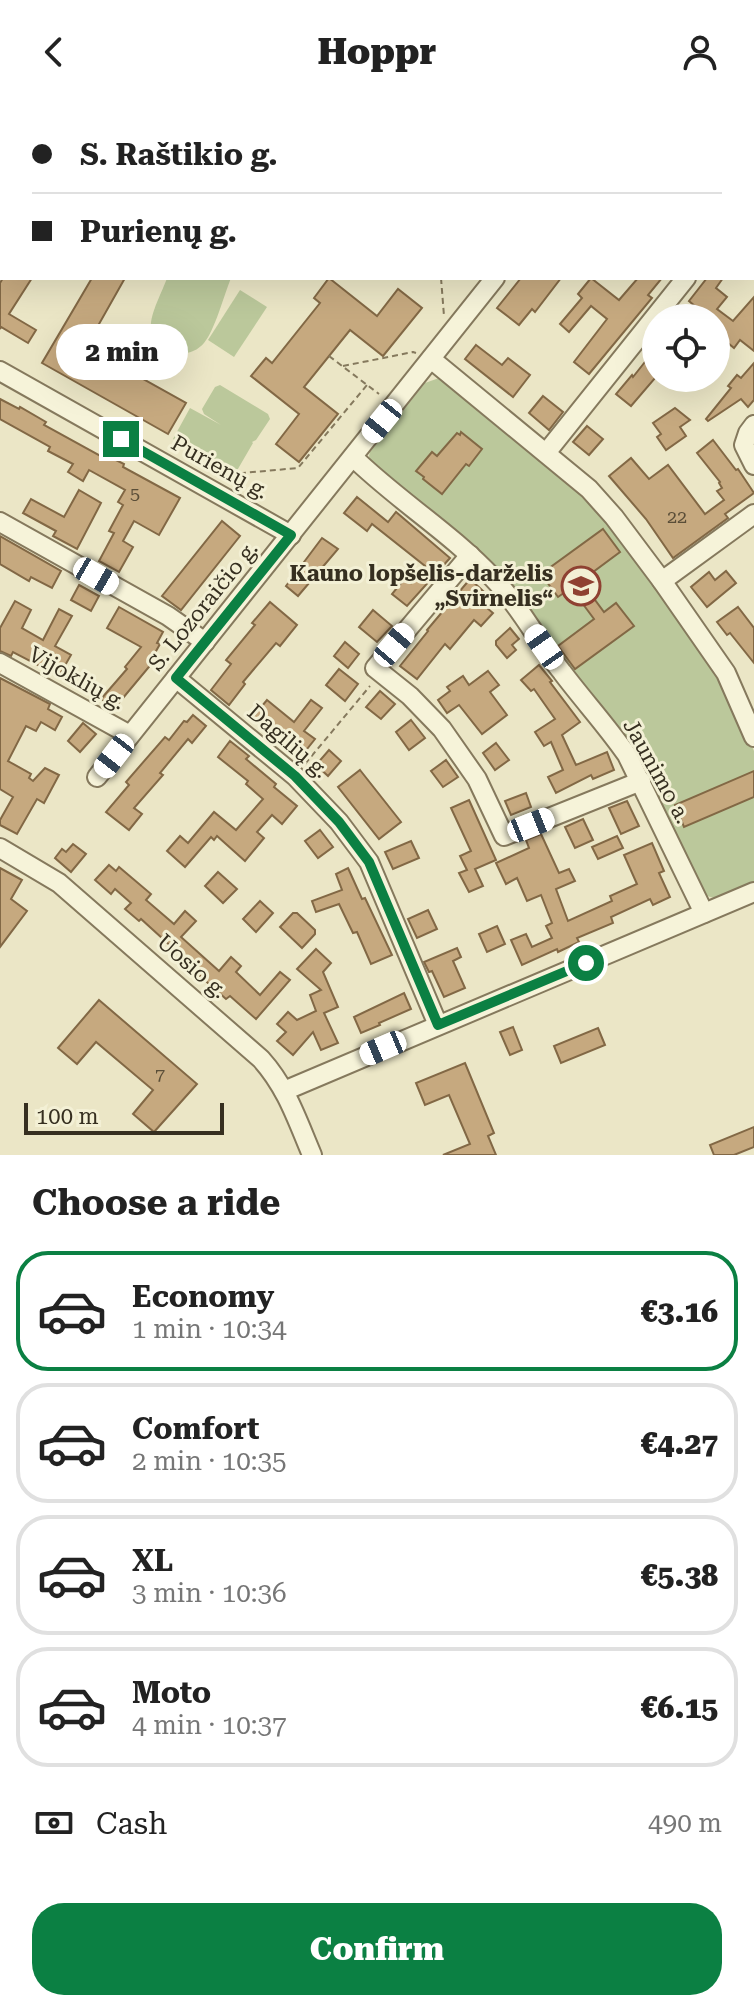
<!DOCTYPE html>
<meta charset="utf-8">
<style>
:root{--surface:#fff;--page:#f6f6f6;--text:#222;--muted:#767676;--line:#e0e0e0;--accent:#0b8043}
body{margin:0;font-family:"Roboto Serif",serif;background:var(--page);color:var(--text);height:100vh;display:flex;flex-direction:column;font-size:30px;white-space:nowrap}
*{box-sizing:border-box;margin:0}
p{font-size:26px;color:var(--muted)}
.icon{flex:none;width:44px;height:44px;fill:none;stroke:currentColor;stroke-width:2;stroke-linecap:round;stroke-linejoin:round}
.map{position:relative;height:1051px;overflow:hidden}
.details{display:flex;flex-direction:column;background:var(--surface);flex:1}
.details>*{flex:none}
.guide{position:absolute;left:0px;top:0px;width:754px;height:176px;box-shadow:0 8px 32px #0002;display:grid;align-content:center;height:176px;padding:0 32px;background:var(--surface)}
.buttons{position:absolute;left:642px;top:200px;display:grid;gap:16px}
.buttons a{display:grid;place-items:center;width:88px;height:88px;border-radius:50%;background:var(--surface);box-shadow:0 8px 32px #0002;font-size:40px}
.scale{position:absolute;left:24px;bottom:20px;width:200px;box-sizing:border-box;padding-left:8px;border:4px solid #362f20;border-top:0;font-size:22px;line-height:28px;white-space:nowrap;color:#362f20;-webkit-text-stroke:6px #f3f0d5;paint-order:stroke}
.end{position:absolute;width:36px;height:36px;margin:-18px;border:10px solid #0b8043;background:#fff;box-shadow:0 0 0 4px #fff}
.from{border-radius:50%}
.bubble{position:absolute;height:56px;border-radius:28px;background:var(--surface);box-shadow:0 8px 32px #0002;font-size:26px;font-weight:800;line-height:56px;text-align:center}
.car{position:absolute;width:24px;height:48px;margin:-24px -12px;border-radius:10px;box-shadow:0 0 6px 2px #0007;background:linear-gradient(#fff 24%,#345 0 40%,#fff 0 76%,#345 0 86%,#fff 0)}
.guide b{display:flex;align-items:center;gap:28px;height:76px;font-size:30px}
.guide b+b{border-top:2px solid var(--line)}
.guide i{width:20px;height:20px;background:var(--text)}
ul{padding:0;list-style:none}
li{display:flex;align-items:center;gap:24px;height:120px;margin:0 16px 12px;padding:0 16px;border:4px solid var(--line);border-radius:32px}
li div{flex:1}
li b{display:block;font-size:30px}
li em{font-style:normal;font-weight:800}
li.active{border-color:var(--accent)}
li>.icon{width:72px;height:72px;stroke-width:1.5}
h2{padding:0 32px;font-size:36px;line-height:96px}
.pay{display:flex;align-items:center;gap:20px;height:88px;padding:0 32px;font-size:30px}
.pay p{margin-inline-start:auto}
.button{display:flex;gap:16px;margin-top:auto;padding:16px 32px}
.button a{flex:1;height:92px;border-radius:32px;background:var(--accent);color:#fff;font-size:32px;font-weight:800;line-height:92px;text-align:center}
header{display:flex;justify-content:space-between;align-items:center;height:104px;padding:0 32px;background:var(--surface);font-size:36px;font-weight:800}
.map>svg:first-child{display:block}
.green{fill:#bbc89b}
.building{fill:#c6a97f;stroke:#826845;stroke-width:2}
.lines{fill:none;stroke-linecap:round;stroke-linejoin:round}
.minor-casing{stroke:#85795d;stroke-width:22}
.path{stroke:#85795d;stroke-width:2;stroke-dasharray:6 4;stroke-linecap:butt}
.minor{stroke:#f6f3d9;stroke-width:18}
.route{stroke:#0b8043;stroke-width:10}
.labels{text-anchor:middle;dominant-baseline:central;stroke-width:6;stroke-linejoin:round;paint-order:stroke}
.number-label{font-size:18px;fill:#5a4e38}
.street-label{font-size:22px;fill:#362f20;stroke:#f3f0d5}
.poi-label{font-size:22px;font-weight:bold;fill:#362f20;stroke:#f3f0d5;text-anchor:end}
</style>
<header><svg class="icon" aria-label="back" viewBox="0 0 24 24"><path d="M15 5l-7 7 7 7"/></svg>Hoppr<svg class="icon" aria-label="person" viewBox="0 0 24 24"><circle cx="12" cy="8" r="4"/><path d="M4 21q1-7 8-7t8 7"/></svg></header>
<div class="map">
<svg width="754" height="1051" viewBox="0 0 754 1051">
<rect width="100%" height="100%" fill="#ebe6c6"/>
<g class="green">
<path d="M167 174H231C224 191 215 226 204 239 187 259 154 248 151 222 150 210 163 186 167 174Z"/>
<polygon points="240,186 267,203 234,253 208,236"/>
<polygon points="439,274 445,276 585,392 615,426 718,572 734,601 754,647 754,779 718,795 707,792 700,784 551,545 370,358 369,352 370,348 425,279"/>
<polygon points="220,281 268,310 270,315 256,336 252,338 253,339 235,370 173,335 190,304 221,321 204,310 202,305 215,283"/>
</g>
<g class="building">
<polygon points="3,174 32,174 9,210 36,226 28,239 1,223 0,225 0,179"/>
<polygon points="92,174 125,174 86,243 186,299 168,330 42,259"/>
<polygon points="329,174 377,212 398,185 422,204 383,252 350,226 304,283 338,310 299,358 276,340 299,310 251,272 266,254 272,259 320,199 314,194"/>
<polygon points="521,174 561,174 535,208 532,205 519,221 497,204"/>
<polygon points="591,174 619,196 638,174 662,174 648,191 652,194 589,270 574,258 607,215 591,202 569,228 560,220 582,194 578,190"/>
<polygon points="707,174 723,174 716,184 727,193 717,205 733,217 754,193 754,247 740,236 734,244 716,229 716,214 709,214 689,197"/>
<polygon points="476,241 502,261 508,254 530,271 513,293 465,255"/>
<polygon points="656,244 656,273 631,302 616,290 632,271 633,273"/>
<polygon points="754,259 754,296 748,303 741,295 708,317 706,315 731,284 728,282 737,271 741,274"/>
<polygon points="543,292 563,308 549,326 529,309"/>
<polygon points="0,295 19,305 20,303 46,318 44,321 104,354 106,351 124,360 123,363 180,394 159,431 134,417 123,437 133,443 119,468 99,457 114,429 109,427 123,401 118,398 125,386 89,366 83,377 68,368 73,360 48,347 50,343 0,315"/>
<polygon points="675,304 690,316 680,323 686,332 666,346 657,333 661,330 653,319"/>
<polygon points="587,322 603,335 589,351 573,338"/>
<polygon points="461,328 482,345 469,362 466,360 442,390 423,375 424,373 416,367 432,348 437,352 457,329 460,331"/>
<polygon points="713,336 736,366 738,365 754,389 725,410 728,414 673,454 646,415 609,372 631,354 649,375 668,361 705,410 724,396 717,387 722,384 719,379 720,378 697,349"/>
<polygon points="79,386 101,399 77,445 53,432 56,427 23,409 31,395 64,413"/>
<polygon points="357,393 388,418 396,408 450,454 407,502 392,490 405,474 411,479 425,462 372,420 367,427 344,409"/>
<polygon points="222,417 240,432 181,506 162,492"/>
<polygon points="603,425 620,448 581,477 604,508 616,499 634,522 575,565 558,542 594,515 571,484 558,493 541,470"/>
<polygon points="0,432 61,467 52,484 31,473 29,477 0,460"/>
<polygon points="322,434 338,445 298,492 286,482"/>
<polygon points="726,467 736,479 707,503 691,483 709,468 715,476"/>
<polygon points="470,475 494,497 487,504 493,509 481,522 474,516 450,545 445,540 417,575 400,562 428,527 427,526"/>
<polygon points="79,481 99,492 91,507 71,496"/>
<polygon points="15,497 31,506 22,524 43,536 59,505 72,512 55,542 71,551 59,572 13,548 11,552 0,547 0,524"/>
<polygon points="270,498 297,521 280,542 276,539 243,578 245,580 229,601 211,586 231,560 226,556 255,521 252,519"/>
<polygon points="119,503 163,528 157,539 160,540 151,556 153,558 113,606 101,595 127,565 125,563 141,543 107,524"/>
<polygon points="738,503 754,524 754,559 730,529 727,531 717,518"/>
<polygon points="373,506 392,522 377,538 359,523"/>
<polygon points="510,524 519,535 512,541 516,546 507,554 496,541 496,537"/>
<polygon points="345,538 359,550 348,564 334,552"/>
<polygon points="539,561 552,577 550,578 580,618 562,631 576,661 607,648 614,666 593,675 591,671 556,689 548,673 563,666 551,638 544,642 535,628 555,615 534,585 531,587 521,576"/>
<polygon points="339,565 358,580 345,597 326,581"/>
<polygon points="488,567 499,581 490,588 507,611 482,630 459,601 447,609 438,596 450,587 447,583 463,572 469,581"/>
<polygon points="0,574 50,600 48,605 62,613 55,626 41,618 36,627 26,622 8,657 31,670 29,674 33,677 45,664 59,671 44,699 37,695 17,730 0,721 0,716 13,693 0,685"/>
<polygon points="380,587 395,600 381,615 366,603"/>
<polygon points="267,596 294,618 311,596 322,604 304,627 315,635 303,650 301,648 297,652 252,614"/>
<polygon points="193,611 206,622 192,639 188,635 160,669 163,671 134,704 142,710 129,726 106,708 129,681 126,678 165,633 169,636 184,617 187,618"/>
<polygon points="411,616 425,634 409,646 396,628"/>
<polygon points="83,619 96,630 80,648 68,637"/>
<polygon points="230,637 249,652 246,655 276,680 274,683 297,702 282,720 272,711 257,728 264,734 245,757 217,732 214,736 211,733 185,763 167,747 180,732 188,739 214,708 236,726 263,695 246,680 248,677 218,653"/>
<polygon points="496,639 509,656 495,666 483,649"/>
<polygon points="329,646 341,657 328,672 316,661"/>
<polygon points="446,656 458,673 443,683 431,667"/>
<polygon points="360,666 401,718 379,735 338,683"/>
<polygon points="754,667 754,693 684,723 675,701"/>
<polygon points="526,689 531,703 511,711 505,697"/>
<polygon points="469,696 496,756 475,765 483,782 469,788 459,769 467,766 460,752 471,747 451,704"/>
<polygon points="627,697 639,722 621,730 609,704"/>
<polygon points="583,715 593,736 575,744 565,723"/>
<polygon points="320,726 333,743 318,754 305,737"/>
<polygon points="541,730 559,769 569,765 575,777 556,785 568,817 612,797 610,792 637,780 624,751 652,739 664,767 659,769 670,793 653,801 650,795 611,813 613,819 577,834 579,838 558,848 557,845 522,861 511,836 526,830 532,843 552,834 546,822 552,819 541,791 527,797 517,774 506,780 496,759 529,744 526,736"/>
<polygon points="617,732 623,744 598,755 592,743"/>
<polygon points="411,737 419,754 393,765 385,748"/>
<polygon points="73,740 86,750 71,768 55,754 62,745 66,748"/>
<polygon points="109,761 116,767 119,763 151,790 146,796 174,820 185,807 196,817 181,833 219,867 231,853 241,862 236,868 260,891 280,868 290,876 256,915 230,892 226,895 183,857 185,855 141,815 139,817 125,805 131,799 115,785 111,790 95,776"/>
<polygon points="0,764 22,776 11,795 27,807 0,843"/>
<polygon points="348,764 362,795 365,794 392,851 371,860 357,828 353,829 339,800 316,808 312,797 342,786 336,770"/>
<polygon points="218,768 237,785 223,799 205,782"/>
<polygon points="260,797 273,809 256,828 243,815"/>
<polygon points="428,806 437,825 417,834 408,815"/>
<polygon points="293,809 297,809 315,826 315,830 302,844 280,823"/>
<polygon points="497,822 505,840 487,848 479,830"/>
<polygon points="457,844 461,853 453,857 465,884 444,893 432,867 429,868 424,858"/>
<polygon points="316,845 331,859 323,868 338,903 324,909 338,939 321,946 313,928 293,951 277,937 286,928 277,920 288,908 297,916 316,907 310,891 321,886 297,865"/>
<polygon points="404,889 411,905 379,919 380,921 361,929 354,913"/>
<polygon points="99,896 197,980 154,1028 133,1010 153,986 96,938 77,960 58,944"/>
<polygon points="513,923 522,946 510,951 500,928"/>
<polygon points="598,924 605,941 561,959 554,942"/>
<polygon points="465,959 494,1029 488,1032 496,1051 443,1051 470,1040 449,991 425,1001 416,979"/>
<polygon points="754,1023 754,1043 734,1051 714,1051 710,1041"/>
</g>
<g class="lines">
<defs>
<g id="minor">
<polyline points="650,0 653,2"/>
<polyline points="100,2 101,0"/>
<polyline points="286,2 287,0"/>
<polyline points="446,2 447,0"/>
<polyline points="634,2 636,0"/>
<polyline points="752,57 754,58"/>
<polyline points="0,157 2,154"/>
<polyline points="431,255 589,385 614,413 662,477 726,569 754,633"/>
<polyline points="0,267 291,431"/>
<polyline points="754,321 748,329 744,341 754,361"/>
<polyline points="546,349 686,174"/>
<path d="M353 353C397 396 451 429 493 474 520 502 538 538 562 568 583 596 607 622 627 651L704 809"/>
<polyline points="0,418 168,512 205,538"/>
<polyline points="470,451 375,564 410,592 442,625 477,675 504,732 641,677"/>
<polyline points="662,477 754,410"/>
<polyline points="0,559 130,631"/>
<polyline points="176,574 295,672 339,718 369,758 438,921"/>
<polyline points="97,673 495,174"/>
<path d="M0 744 59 779 261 955C287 984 297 1016 312 1051"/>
<polyline points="284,987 754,788"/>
</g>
</defs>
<use href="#minor" class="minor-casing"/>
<g class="path">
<polyline points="231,0 237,2"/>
<polyline points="0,6 2,2"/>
<polyline points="441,174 444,212"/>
<polyline points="329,252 379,290"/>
<polyline points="343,262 413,248 416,249"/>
<polyline points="220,371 298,364 367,281"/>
<polyline points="305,660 370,582"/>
</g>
<use href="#minor" class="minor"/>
</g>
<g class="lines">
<polyline class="route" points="121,335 291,431 176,574 295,672 339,718 369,758 438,921 586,859"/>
</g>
<defs>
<symbol id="school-ring" viewBox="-11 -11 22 22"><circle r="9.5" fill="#f3f0d5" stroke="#8f4132" stroke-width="1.5"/><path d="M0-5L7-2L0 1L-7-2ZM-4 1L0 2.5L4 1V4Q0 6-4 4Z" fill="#8f4132"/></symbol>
</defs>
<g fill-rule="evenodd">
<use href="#school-ring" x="559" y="460" width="44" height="44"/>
</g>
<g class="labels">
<g class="number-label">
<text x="135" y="389">5</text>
<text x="677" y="412">22</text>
<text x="160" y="970">7</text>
</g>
<g class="street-label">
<text transform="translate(220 363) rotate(29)">Purienų g.</text>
<text transform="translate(203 502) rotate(-51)">S. Lozoraičio g.</text>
<text transform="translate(77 574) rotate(29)">Vijoklių g.</text>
<text transform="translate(288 637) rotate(41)">Dagilių g.</text>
<text transform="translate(657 667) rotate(61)">Jaunimo a.</text>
<text transform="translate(192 862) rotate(41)">Uosio g.</text>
</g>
<g class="poi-label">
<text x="553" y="469">Kauno lopšelis-darželis<tspan x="553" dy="25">„Svirnelis“</tspan></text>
</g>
</g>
</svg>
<div class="buttons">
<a><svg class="icon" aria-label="locate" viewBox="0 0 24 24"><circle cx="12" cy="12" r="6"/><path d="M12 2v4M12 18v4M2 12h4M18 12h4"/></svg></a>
</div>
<div class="scale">100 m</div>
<i class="end from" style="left:586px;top:859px"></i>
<i class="end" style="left:121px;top:335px"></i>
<div class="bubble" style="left:56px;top:220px;width:132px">2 min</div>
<i class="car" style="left:382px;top:317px;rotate:219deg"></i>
<i class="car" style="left:96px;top:472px;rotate:120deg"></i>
<i class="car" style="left:394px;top:541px;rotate:40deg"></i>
<i class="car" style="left:544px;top:543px;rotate:325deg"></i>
<i class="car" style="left:114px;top:652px;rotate:218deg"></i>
<i class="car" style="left:531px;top:721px;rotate:68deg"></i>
<i class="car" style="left:383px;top:944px;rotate:247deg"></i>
<div class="guide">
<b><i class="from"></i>S. Raštikio g.</b>
<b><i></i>Purienų g.</b>
</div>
</div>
<section class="details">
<h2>Choose a ride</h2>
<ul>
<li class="active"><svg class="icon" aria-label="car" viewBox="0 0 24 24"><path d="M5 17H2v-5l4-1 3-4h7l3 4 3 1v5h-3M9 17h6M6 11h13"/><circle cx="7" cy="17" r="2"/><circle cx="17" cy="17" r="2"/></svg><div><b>Economy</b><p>1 min · 10:34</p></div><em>€3.16</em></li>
<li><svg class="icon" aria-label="car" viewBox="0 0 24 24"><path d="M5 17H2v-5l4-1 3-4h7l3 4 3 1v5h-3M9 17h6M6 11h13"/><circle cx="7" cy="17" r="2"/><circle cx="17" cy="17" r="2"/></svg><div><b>Comfort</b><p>2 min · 10:35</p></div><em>€4.27</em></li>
<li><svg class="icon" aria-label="car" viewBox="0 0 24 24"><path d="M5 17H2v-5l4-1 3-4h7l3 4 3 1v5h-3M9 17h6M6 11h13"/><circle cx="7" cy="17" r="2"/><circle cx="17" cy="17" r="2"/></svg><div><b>XL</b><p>3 min · 10:36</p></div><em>€5.38</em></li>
<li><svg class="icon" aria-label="car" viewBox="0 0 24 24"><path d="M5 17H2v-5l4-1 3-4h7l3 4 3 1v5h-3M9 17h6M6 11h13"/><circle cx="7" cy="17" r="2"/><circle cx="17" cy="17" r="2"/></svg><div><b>Moto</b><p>4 min · 10:37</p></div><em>€6.15</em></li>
</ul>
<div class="pay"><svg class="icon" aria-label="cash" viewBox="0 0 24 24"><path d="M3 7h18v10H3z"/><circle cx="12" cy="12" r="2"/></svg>Cash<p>490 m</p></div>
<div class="button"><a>Confirm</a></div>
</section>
